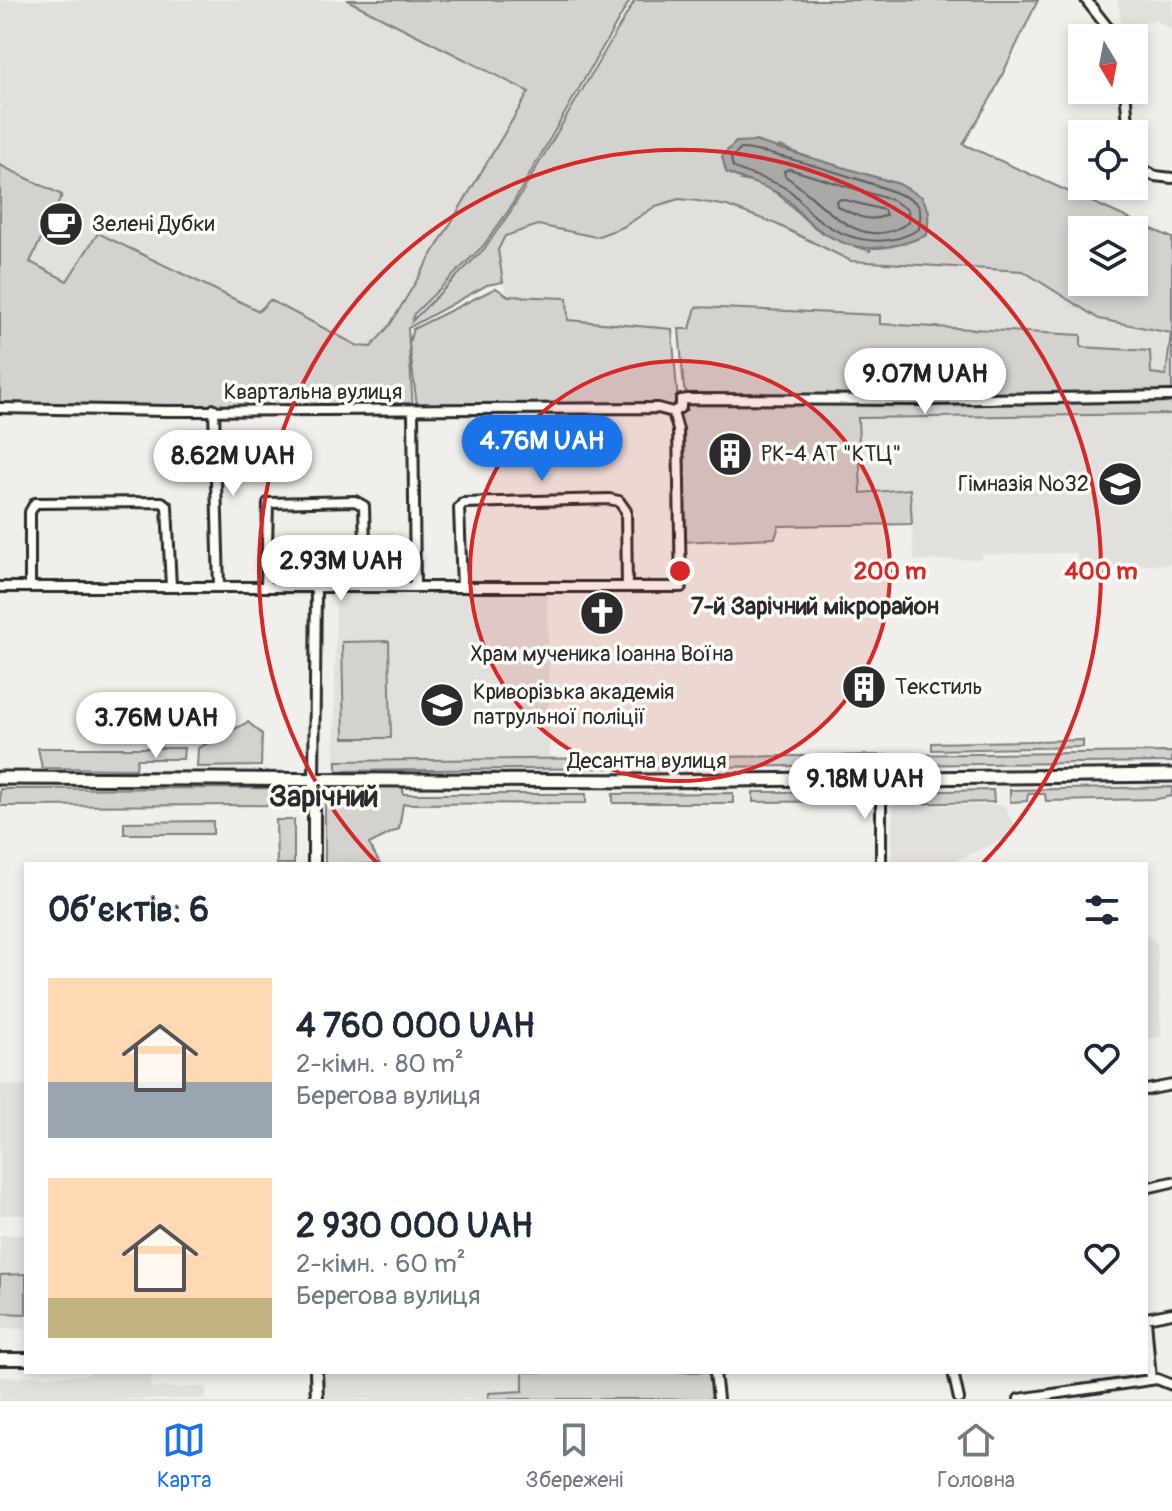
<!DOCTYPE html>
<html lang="uk">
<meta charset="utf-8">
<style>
:root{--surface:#fff;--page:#f2f2f3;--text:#1f2937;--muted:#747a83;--line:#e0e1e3;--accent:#1a73e8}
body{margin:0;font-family:Pangolin,sans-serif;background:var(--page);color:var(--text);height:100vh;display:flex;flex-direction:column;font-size:30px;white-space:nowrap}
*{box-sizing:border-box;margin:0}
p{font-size:26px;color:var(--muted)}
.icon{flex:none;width:44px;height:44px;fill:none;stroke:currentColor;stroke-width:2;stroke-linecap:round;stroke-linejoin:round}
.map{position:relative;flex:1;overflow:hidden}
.drawer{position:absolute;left:24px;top:862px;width:1124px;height:512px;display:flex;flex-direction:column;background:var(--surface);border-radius:0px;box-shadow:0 4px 12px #0003}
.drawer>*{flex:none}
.needle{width:52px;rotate:170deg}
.buttons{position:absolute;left:1068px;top:24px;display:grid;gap:16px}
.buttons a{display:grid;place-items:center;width:80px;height:80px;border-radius:0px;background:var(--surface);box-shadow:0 4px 12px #0003;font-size:40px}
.price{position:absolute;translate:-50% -68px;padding:0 18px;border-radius:28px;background:#fff;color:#222;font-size:26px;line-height:52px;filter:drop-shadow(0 2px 4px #0008)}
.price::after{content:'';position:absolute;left:50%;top:48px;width:24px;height:18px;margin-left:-12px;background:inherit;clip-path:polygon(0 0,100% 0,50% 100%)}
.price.on{background:var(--accent);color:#fff}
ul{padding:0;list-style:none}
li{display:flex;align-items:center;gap:24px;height:200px;padding:0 24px}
li span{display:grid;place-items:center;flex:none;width:224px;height:160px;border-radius:0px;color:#555}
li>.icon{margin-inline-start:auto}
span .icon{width:96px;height:96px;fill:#fffc;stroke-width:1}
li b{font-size:34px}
h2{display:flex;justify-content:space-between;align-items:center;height:96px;padding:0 24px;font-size:34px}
.tabs{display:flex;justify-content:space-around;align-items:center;height:112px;border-top:2px solid var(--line);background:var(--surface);font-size:22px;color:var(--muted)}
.tabs a{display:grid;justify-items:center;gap:4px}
.tabs .on{color:var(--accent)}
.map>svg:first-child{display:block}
</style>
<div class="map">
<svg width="1172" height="1399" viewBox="0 0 1172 1399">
<rect width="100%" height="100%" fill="#f0efeb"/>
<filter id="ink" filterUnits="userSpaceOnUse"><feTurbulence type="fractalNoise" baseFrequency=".0125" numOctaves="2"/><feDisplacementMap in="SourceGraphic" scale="16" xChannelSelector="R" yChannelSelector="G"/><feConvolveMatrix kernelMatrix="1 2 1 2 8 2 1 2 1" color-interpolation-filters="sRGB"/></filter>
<g filter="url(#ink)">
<path fill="#e1e0dc" d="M0 0H347L529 91 390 325 371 347 358 346 270 300 260 311 99 234 68 282 30 262 62 195 0 165Z
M1118 0H1172V30L1157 21 1121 26Z
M679 199 726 206 774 223 851 261 1023 271 1083 310 1128 327 1172 332 1166 375 1151 373 1150 351 1081 347V335L880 324V316L696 307 690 329H672L567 320V298L508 296 500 273 498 250 505 236 538 225 582 235 623 227 656 206Z
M1172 414V564L1077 568V553L981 554V559L914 561 910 489 860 493 857 418Z
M336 590H547L550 774 334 775Z
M1004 805 1018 833 948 864H891L893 806Z
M1146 934 1157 943 1161 1037 1146 1039Z
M0 1084 26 1086V1215H0Z
M0 1235H26V1329L0 1328Z
M91 1372H151V1388L206 1387V1399H0V1377L90 1375Z
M316 1372H523V1391L489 1393 488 1399H317Z"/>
<path fill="#d3d2cf" stroke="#7f7e7d" stroke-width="2" fill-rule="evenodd" d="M347 0H630L509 210 483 246 414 314 412 321 484 249 511 211 635 0H1038L992 96 963 144 1172 238V414L858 418 861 493 910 489 912 524 779 526 775 538 680 542 678 430 673 412 691 396 684 389 679 329H690L696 307 880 315V324L1081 335V347L1150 351 1151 373 1166 375 1171 333 1099 319 1023 271 851 261 774 223 727 206 698 201 679 199 656 206 623 227 596 237 538 225 505 236 498 250 503 282 487 285 408 328 413 411 0 408V165L62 195 30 262 67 281 98 233 259 311 270 300 358 346 371 347 390 325 529 92ZM780 146 813 160 899 184 870 251C854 246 837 241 823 233 788 212 789 188 741 180ZM1082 230H1134V282H1082Z
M496 288 508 296 567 298 568 320 672 329 678 403 672 407 417 406 409 343 413 329Z
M389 641 391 738H344L342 642Z
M248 722 262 734 261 766 197 767 198 748Z
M1083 740V747L932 750V743Z
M38 748H184L183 759H137L136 769 42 768Z
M1172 752V762L337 771V761Z
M325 787H403V794H586V803L403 804 399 829 369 844 380 864H325Z
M1172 787V796L1157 799 1046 801 1045 794H1028L1027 801 1010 802V790Z
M292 788 293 805 0 806V789Z
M993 790 994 802 896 804 895 792Z
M873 792V801L753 802V792Z
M733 793V803H613V794Z
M276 820H294V864H277Z
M213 821V834H124V822Z
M26 1274V1314L0 1313V1275Z
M523 1372H715L718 1399H488L489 1393 523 1391Z"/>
<path fill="#aaa9a7" stroke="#777775" stroke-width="2" d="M755 141 899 184 922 197 929 211 927 235C881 255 843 254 805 218 797 211 792 202 783 196 764 184 745 182 726 172L722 156 736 142Z"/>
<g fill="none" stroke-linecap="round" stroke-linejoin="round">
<path stroke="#5e5d5d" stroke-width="2" d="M741 149C761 148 907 191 917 204 922 211 920 221 919 229 884 251 841 240 811 213 804 206 798 197 790 191 772 178 751 177 733 167L731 158Z
M789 169 892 200 908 210 909 222C858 258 822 199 785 176L784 171Z
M841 199 884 210 886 215C869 224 853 214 837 206L836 201Z"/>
<g stroke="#2b2b2b" stroke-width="14">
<path id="minor" d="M1086 0 1116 38
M1125 90 1129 134
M1134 164 1155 176 1172 178
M0 408 166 411 658 408 673 412
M214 409 219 587
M413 411 415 587
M673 412 681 407V400L688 399 927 400 1172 396
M0 587H681L678 430 673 412
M30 587V512L35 503 162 502 167 506 171 587
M266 587 268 503 355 501 364 506 366 587
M462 587 459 508 463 503 609 499 619 501 626 511 627 587
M881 779V864
M314 780 316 587
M1146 1090 1172 1085
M1146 1188 1172 1182
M1146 1318 1172 1313
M1146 1320 1151 1380
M715 1372 718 1399
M953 1372 959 1399
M1019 1399 1157 1379 1172 1385"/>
</g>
<g stroke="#2b2b2b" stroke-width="16">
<path id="tertiary" d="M314 780V864
M0 1359H26
M316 1372 317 1399"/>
</g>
<g stroke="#2b2b2b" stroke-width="17">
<path id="secondary" d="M0 778 652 781 1172 775"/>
</g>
<use href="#minor" stroke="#fdfcf7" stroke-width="8"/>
<use href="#tertiary" stroke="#fdfcf7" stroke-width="10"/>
<use href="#secondary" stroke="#fdfcf7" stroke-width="11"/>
</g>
</g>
<circle cx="680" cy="571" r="210" fill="#d62828" fill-opacity=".12"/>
<g fill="none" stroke="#d62828" stroke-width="4">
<circle cx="680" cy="571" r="210"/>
<path d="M377 863A421 421 0 1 1 983 863"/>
</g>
<defs>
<g id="cafe-disc" transform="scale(2.3)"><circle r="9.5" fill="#2b2b2b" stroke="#fdfcf7"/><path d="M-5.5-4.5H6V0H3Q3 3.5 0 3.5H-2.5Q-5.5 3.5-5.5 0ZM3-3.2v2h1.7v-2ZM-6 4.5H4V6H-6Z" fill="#fff"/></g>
<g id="building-disc" transform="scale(2.3)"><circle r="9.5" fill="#2b2b2b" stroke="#fdfcf7"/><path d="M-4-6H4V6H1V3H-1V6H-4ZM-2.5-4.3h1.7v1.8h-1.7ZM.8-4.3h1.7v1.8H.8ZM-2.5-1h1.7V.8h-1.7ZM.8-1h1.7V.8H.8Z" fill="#fff"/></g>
<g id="school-disc" transform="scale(2.3)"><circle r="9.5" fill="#2b2b2b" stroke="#fdfcf7"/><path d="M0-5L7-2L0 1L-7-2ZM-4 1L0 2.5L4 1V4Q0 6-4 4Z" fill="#fff"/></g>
<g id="church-disc" transform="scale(2.3)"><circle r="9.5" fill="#2b2b2b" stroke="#fdfcf7"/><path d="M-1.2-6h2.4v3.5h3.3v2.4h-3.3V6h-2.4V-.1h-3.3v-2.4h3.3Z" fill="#fff"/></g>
<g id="university-disc" transform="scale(2.3)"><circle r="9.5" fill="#2b2b2b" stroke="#fdfcf7"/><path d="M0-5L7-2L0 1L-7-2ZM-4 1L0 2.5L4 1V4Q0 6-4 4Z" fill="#fff"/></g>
</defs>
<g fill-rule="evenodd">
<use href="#cafe-disc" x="61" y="224"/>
<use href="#building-disc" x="730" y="454"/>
<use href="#school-disc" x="1120" y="484"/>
<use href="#church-disc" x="602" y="613"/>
<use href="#building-disc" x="864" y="687"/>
<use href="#university-disc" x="442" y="705"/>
</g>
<g text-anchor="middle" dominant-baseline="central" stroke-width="7" stroke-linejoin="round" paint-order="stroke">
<g font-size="22" fill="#2b2b2b" stroke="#fdfcf7" text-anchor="start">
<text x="92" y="224">Зелені Дубки</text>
<text x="761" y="454">РК-4 АТ "КТЦ"</text>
<text x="1089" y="484" text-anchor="end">Гімназія №32</text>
<text x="602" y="654" text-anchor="middle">Храм мученика Іоанна Воїна</text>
<text x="895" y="687">Текстиль</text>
<text x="473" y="692">Криворізька академія<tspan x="473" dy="25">патрульної поліції</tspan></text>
</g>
<g font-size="22" fill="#2b2b2b" stroke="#fdfcf7">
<text x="313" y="392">Квартальна вулиця</text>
<text x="647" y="761">Десантна вулиця</text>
</g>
<g font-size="24" font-weight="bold" fill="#2b2b2b" stroke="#fdfcf7">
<text x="815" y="606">7-й Зарічний мікрорайон</text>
</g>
<g font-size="30" font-weight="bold" fill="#2b2b2b" stroke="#fdfcf7">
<text x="324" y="796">Зарічний</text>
</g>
</g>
<circle cx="680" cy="571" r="12" fill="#d62828" stroke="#fdfcf7" stroke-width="4"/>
<g font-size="24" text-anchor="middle" font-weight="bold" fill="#d62828" stroke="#fdfcf7" stroke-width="7" stroke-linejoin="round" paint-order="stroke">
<text x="890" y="579">200 m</text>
<text x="1101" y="579">400 m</text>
</g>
</svg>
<div class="buttons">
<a><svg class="needle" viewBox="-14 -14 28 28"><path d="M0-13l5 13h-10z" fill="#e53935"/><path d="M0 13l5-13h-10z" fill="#747a83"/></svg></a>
<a><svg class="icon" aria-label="locate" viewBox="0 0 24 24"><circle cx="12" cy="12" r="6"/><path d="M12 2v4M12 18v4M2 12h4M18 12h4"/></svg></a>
<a><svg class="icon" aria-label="layers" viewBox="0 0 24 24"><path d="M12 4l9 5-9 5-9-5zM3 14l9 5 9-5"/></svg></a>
</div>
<b class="price" style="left:925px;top:416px">9.07M UAH</b>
<b class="price on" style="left:542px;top:483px">4.76M UAH</b>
<b class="price" style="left:233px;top:498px">8.62M UAH</b>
<b class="price" style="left:341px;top:603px">2.93M UAH</b>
<b class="price" style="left:156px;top:760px">3.76M UAH</b>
<b class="price" style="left:865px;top:821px">9.18M UAH</b>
<section class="drawer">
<h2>Об’єктів: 6<svg class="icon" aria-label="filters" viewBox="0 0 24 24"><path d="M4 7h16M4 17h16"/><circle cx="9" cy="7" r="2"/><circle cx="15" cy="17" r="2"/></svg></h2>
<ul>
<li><span style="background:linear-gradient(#ffd9b3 65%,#9aa5b1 0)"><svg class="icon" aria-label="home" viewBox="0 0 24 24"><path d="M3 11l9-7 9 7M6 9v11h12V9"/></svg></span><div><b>4 760 000 UAH</b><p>2-кімн. · 80 m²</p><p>Берегова вулиця</p></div><svg class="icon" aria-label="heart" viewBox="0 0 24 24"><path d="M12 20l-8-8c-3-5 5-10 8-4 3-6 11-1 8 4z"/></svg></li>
<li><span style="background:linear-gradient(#ffd9b3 75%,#c2b280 0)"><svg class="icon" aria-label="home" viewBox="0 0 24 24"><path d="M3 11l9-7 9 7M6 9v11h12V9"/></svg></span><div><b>2 930 000 UAH</b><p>2-кімн. · 60 m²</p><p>Берегова вулиця</p></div><svg class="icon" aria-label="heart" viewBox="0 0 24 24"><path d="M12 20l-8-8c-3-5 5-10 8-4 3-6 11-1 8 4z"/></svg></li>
</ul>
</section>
</div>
<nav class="tabs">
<a class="on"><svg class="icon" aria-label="map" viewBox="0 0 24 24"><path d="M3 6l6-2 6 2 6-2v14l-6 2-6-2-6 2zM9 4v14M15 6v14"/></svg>Карта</a>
<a><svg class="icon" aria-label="saved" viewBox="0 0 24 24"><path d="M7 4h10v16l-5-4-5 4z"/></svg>Збережені</a>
<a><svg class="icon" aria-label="home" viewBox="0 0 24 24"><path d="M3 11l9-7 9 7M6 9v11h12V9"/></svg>Головна</a>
</nav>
